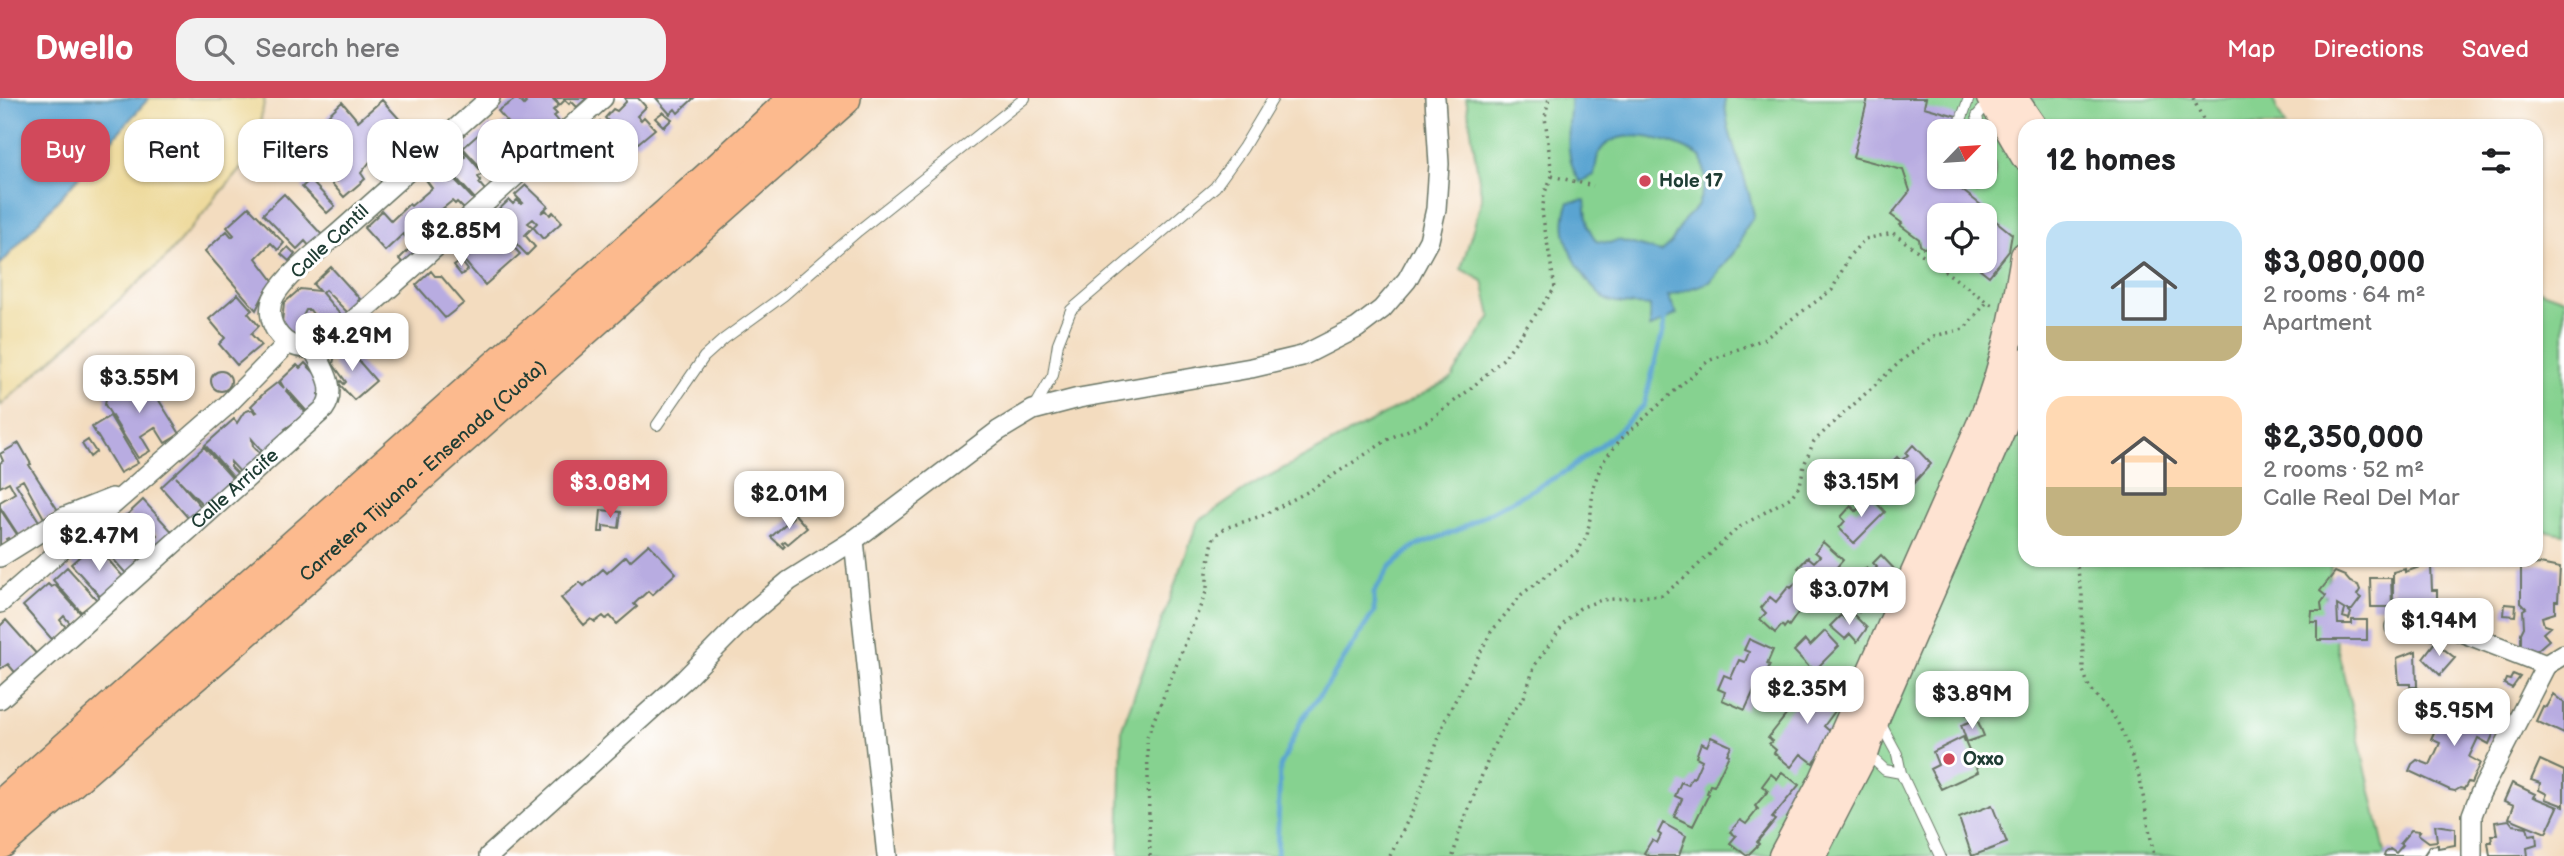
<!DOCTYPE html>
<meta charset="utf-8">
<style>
:root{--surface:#fff;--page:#f2f2f2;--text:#202124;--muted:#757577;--accent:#d1495b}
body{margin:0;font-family:"Balsamiq Sans",sans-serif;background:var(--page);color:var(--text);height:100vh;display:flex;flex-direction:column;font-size:26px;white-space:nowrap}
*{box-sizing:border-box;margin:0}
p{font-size:23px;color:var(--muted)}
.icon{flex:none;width:38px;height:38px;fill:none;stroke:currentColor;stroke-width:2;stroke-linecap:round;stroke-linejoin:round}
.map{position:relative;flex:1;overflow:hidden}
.details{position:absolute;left:2018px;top:21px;width:525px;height:448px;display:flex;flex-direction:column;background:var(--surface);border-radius:21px;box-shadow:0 2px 5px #0004}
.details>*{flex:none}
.guide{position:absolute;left:21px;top:21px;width:665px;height:63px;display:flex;gap:14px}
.needle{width:46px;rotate:65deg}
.controls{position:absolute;left:1927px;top:21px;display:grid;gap:14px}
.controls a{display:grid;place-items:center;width:70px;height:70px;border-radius:14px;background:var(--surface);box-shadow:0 2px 5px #0004;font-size:35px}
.price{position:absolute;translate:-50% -60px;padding:0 16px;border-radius:14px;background:#fff;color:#222;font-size:23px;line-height:46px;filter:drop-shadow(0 2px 4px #0008)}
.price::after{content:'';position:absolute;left:50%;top:42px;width:21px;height:16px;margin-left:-10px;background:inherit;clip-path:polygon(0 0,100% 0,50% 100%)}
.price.on{background:var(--accent);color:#fff}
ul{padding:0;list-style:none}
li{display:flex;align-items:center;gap:21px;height:175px;padding:0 28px}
li span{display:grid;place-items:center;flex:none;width:196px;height:140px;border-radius:21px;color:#555}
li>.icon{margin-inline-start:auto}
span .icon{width:84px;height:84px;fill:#fffc;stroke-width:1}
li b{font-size:30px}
h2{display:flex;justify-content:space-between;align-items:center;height:84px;padding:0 28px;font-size:30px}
.pill{padding:0 24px;border-radius:21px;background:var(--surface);box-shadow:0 2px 5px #0004;font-size:24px;line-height:63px}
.pill.on{background:var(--accent);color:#fff}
header{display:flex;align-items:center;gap:42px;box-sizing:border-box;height:98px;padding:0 35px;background:var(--accent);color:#fff}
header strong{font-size:33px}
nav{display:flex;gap:38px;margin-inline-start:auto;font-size:24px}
.search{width:490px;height:63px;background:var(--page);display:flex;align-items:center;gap:18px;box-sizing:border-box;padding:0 24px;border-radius:21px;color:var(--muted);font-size:26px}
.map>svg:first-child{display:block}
</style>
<header>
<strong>Dwello</strong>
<div class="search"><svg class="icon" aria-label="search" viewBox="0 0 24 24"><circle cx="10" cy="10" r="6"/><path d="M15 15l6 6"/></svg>Search here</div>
<nav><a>Map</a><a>Directions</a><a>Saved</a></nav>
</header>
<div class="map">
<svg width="2564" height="758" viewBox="0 0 2564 758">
<rect width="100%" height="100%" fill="#fff"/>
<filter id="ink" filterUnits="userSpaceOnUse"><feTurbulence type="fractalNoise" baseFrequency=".0143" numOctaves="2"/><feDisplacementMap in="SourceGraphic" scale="14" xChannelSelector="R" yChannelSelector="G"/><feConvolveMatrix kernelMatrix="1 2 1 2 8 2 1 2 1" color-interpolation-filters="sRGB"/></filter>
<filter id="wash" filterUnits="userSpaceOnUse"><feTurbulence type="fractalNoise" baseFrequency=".00686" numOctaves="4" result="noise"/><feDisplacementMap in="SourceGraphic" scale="28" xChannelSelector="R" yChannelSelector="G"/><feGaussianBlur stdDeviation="1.57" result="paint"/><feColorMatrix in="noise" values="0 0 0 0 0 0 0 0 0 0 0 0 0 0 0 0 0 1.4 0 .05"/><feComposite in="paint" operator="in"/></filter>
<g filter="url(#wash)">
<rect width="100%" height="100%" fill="#f3dcbf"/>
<path fill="#86d290" stroke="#528862" stroke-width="2" fill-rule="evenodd" d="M1466 0H2272L2285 28H2025V462H2333L2325 497 2386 758H1119L1122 630 1198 424 1252 387 1451 281 1491 218 1483 183 1461 171 1482 101ZM1939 33H1984V79H1939ZM1939 117H1984V163H1939Z
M2536 191 2564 201V436L2536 431Z"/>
<path fill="#eeda9e" stroke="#868c69" stroke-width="2" d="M149 0H265L254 55 166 160 0 308V167Z"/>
<path fill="#5aa4d1" stroke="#3c7082" stroke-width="2" d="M0 0H149L0 167Z
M1571 0H1725C1725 40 1748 78 1754 118L1744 133 1740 147 1710 184 1668 198 1677 216 1650 230V208C1638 207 1623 207 1611 204 1603 202 1595 192 1590 186 1573 163 1556 133 1569 104L1585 102 1588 129 1596 143 1609 145 1618 142 1661 154 1671 145 1684 122 1697 109 1706 83 1702 60C1681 44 1615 23 1599 55 1596 61 1596 70 1594 77L1580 84C1563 58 1569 30 1571 0Z"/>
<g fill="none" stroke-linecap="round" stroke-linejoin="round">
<path stroke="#5aa4d1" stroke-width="5" d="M1277 758 1280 669 1302 621 1328 586 1374 514V494L1389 470 1415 448 1456 433 1567 373 1615 336 1644 307 1664 230 1665 217"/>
</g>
<g id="blocks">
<path fill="#b8ace1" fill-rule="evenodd" d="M517 0 524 7 526 5 521 0H552L559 7 553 12 557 16 554 18 560 25 540 44 533 37 524 43 498 13Z
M554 0H587L577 9 571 3 569 6 565 2 560 7Z
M625 0H638L646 9 637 18 641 22 644 19 655 31 637 46 636 44 632 47 605 20 613 11 617 13 626 4Z
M656 0H694L678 15 675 11 670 16Z
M1868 0H1926L1924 9 1960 19 1955 33H1939V79H1956L1958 89 1986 111 1982 117H1957L1952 113 1949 117H1939V130L1932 139 1933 145 1930 149 1923 150 1920 147 1919 141 1900 127 1902 125 1891 117 1910 93 1903 72 1853 59Z
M382 2 412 35 405 41 415 54 382 84 373 74 380 68 373 60 361 75 365 81 344 99 326 79 322 82 308 67 306 69 285 44 312 21 326 35 334 28 326 19 342 4 358 23Z
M663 14 672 21 664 29 655 20Z
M505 23 521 41 516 46 525 56 501 78 495 71 493 73 490 70 485 74 463 50 481 34 487 40 482 33 490 26 496 32Z
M600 23 607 31 610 28 633 54 616 70 585 36Z
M462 51 483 75 478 79 481 83 479 85 485 92 475 101 450 73 465 59 460 53Z
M442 68 474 102 464 111 457 104 455 106 452 103 441 112 444 116 441 119 447 126 405 167 399 161 413 147 403 136 385 153 364 130 382 113 391 123 409 106 411 108 432 90 426 82Z
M310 82 335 108 327 115 302 89Z
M526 87 548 108 541 115 546 112 550 117 553 114 562 124 543 141 533 129 537 125 533 121 528 125 533 129 525 137 535 149 527 157 499 128 501 127 493 117 509 102 513 106 517 102 521 106 523 105 515 97Z
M284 96 324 139 311 150 305 143 297 151 263 116Z
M249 109 284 145 278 152 271 145 256 160 274 184 266 192 256 212 205 153 227 133 232 139 234 137 227 129Z
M1991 119 2012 136 2009 153 1989 178 1970 163H1984V125Z
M488 121 520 156 485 187 455 152 467 141 471 146 480 137 476 133Z
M288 149 295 156 289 163 281 156Z
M461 163 468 172 461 177 454 168Z
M331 169 360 201 358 203 362 207 350 217 325 192 322 195 345 222 315 239H308V242L295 241 282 225 284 205 300 191 319 193 313 186ZM306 212H310L313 216 310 222 303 218Z
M431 173 435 178H441L464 205 445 220 416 187Z
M238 196 252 212 248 215 259 228 251 236 261 247 237 267 219 246 225 240 209 221Z
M345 247 376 283 354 302 341 288 339 285 341 283 344 286 346 284 333 266 335 256Z
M305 265 327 288 318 296 325 304 310 317 287 291 286 293 307 316 285 331 287 333 267 359 252 341 253 348 262 358 243 377 231 364V369L238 376 236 382 205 347 234 321 237 325 244 314 252 311 255 315 257 314 251 308 264 295 278 284 284 290 280 283 297 267 300 270Z
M211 283a10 10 0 1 1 20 0a10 10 0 1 1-20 0Z
M134 283H140L145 291 150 288 180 336 165 345 155 329 141 338 150 353 138 360 105 307 106 300 104 296 111 292 113 296Z
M110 318 138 365 120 375 92 329Z
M88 342 96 354 90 359 82 346Z
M19 345 31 366 29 367 59 414 45 422 23 382 16 386 40 425 19 438 0 409V404L15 395 9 384 0 389V365L3 363 0 356Z
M1913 347 1931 366 1911 388 1891 405 1877 389 1892 375 1886 370 1897 359 1901 363 1908 357 1906 355Z
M204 349 233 381 208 412 176 379 203 411 190 422 161 389Z
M1871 399 1885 414 1854 445 1839 430 1845 423 1841 419 1851 408 1856 413Z
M143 402 177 439 161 453 152 443 157 437 153 433 148 438 128 416Z
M0 411 18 438 10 443 8 440 6 441 7 443 0 448Z
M601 412 621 414 619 430 603 428V434H599Z
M793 414 807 430 788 446 785 443 782 445 785 448 783 450 771 439 793 419 791 416Z
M126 417 160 454 150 464 116 426Z
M111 431 144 468 130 480 97 443Z
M1823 444 1843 462 1830 477 1831 479 1828 483 1829 484 1810 511 1804 506 1789 528 1787 526 1784 530 1782 527 1775 535 1760 521 1766 515 1761 510 1770 499 1776 504 1789 488 1791 490 1804 475 1798 470 1808 459 1814 464 1820 458 1815 454Z
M94 446 127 483 104 503 71 466Z
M649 446 676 475 652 497 648 493 634 506 637 509 617 526 610 518 606 521 603 518 595 524 591 521 584 527 561 500 580 484 584 488 603 471 607 475 626 458 630 463Z
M1881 457 1899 476 1879 498 1878 497 1859 514 1845 499 1859 486 1855 481 1866 470 1871 476 1877 469 1873 465Z
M2428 466 2431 468 2432 492H2437V511L2412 512V507L2393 504V474L2405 471V474Z
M2540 466 2560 470 2558 503H2555V515L2542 519 2544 527 2550 529 2543 535 2549 542 2528 560 2521 553V535L2524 529 2523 512 2526 510 2521 505V468Z
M67 469 97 502 81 514 53 482Z
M2335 474 2345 478 2350 484 2358 487 2360 492 2357 497 2361 500 2352 512H2348L2351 515 2349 521 2343 519 2345 512 2337 507 2338 526H2352V522H2367V542H2318V524H2311L2312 513H2322L2321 505 2326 498 2320 493Z
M2370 480H2391L2392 509H2371Z
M48 486 51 489 55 487 85 520 74 530 64 518 60 522 68 532 56 546 23 508Z
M2505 506 2516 507 2515 518 2504 517Z
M1853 516 1867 530 1857 544 1850 536 1845 541 1830 528 1841 517 1846 522Z
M6 522 40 560 19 579 8 566 0 571V528Z
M1825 533 1839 548 1817 570 1822 576 1819 579 1810 570 1812 569H1809L1794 553 1805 542 1810 548Z
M1749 541 1773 552 1767 566 1770 567 1767 573 1769 574 1761 592 1755 590 1745 612 1722 602 1725 594 1718 591 1724 577 1731 580 1739 562 1745 564 1749 554 1744 552Z
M2435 544 2455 560 2440 577 2423 560Z
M2416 553 2417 589H2410V586H2399L2397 560Z
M2513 576 2520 579 2512 590 2504 586 2506 581 2510 582Z
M1929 580 1954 589 1943 615 1918 606Z
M1810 587 1826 599 1834 590 1840 594 1844 589 1850 593 1824 628 1834 637 1813 665 1801 656 1791 669 1774 655 1776 652 1769 646 1772 643 1768 640Z
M1958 591 1987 603 1977 621 1950 609Z
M2553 596 2564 605V636L2536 623 2543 608 2546 609Z
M2443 603 2448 605 2447 608 2475 622 2478 618 2497 628 2489 646 2478 640 2469 659 2480 665 2471 685 2468 684 2464 691 2460 690 2455 693 2450 692 2409 673 2412 666 2417 662 2430 667 2440 645 2431 641 2435 632 2428 629 2437 609 2444 613 2446 610 2441 608Z
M1977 621 1984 638 1967 644 1961 627Z
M1711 639 1731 648 1727 656 1729 657 1714 688 1710 687 1707 695 1709 696 1693 728 1674 719 1682 701 1675 698 1681 684 1688 687 1692 679 1694 680 1702 662 1696 659 1701 645 1707 648Z
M1963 639 1978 674 1941 691 1930 671 1938 667 1933 654Z
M2540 662 2564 673V708L2545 701 2547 696 2539 692 2540 685 2531 682Z
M1782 674 1799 687 1772 720 1775 722 1757 744 1759 746 1747 758 1730 745 1736 738 1730 734 1740 722 1746 726 1758 711 1755 708 1768 693 1762 688 1771 676 1777 681Z
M2512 685 2535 696 2533 699 2558 709 2546 735 2509 720 2514 707 2504 703Z
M1992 707 2007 745 1972 758 1959 720Z
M2509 722 2513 727 2527 729 2529 737 2536 736 2537 747 2527 750 2528 758H2490L2488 744H2492L2491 737H2497L2495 724Z
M1663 725 1686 738 1679 758H1649L1644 755 1652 742 1657 745 1661 737 1658 735Z
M2435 727 2455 730V747L2438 750V747L2430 748 2423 758H2384L2385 755 2390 751 2396 755 2403 747 2400 745 2411 732 2420 733 2418 736 2429 744 2437 743Z"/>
</g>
</g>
<g filter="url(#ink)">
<use href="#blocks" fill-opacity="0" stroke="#697565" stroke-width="2"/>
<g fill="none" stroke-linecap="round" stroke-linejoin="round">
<g stroke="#697565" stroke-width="12">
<path id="lane" d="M1957 33 1969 0
M1963 33H1972
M1980 33 1977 18 1989 4
M1963 79 1969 84 1977 87C2000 80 1992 59 1984 42
M1033 312 1053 277 1058 245 1071 212 1215 89 1243 50 1273 0
M657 327 704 259 724 241 783 198 858 133 1025 0
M1879 623 1897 656 1901 675 1940 758
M1868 656 1885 672 1901 675"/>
</g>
<g stroke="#697565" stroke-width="22">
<g id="street">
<path d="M490 0C441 44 392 87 343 131 322 150 289 174 275 197 260 221 284 256 312 249 328 246 344 229 356 220L603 0"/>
<path d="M854 442 887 758"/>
<path d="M0 459 64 419 112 400"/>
<path d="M0 505 225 309 288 245"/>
<path d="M2395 529 2456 532 2546 567"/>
<path d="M2546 567 2564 556"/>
<path id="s1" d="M0 601 324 311C339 290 322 269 312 249"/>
<path d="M489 758 685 581 746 519 789 483 854 442 998 333 1033 312 1079 300 1251 270 1302 258 1357 230 1382 211 1407 182 1429 142 1436 111 1439 66 1435 0"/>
<path d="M2472 758V717L2480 696 2546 567"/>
</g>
</g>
<g stroke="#697565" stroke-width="31">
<path id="secondary" d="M1991 0 2025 58
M2013 0 2032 28
M1783 758 1824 681 1986 315C2006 264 2016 212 2025 158
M1811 758 1865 653 1876 618 2012 306 2025 264"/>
</g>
<g stroke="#697565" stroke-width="38">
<g id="highway">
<path d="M0 711 722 70 798 0"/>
<path id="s2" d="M0 743 235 540 843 0"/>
</g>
</g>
<path stroke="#697565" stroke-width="3.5" stroke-dasharray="2 5" stroke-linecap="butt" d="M2193 0 2206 28
M1552 78 1593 88
M2076 462 2082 496 2083 572 2089 589 2117 623 2127 645 2140 681 2154 758
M1150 758 1147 639 1207 492V474L1214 438 1225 430 1264 417 1309 393 1392 339 1425 325 1468 293 1503 261 1555 190 1542 114 1545 94 1552 78 1545 19 1549 0
M1390 758 1415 708 1445 622 1491 534 1522 496 1577 454 1587 438 1591 414 1593 389 1602 365 1621 341 1708 263 1764 241 1832 192 1850 157 1865 141 1893 135 1987 204
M1453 758 1459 735 1494 647 1508 621 1524 599 1535 567 1566 523 1580 510 1601 502 1662 497 1682 482 1738 430 1791 399 1800 387 1804 367 1814 343 1902 262 1934 238 1964 231 1987 204 1994 208"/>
<use href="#lane" stroke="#fff" stroke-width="10"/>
<use href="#street" stroke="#fff" stroke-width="19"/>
<use href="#secondary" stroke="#fee3d2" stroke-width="28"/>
<use href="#highway" stroke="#fcba8e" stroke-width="35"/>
</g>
</g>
<g fill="#d1495b" stroke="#fff" stroke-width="2.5">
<circle cx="1645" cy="83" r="7"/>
<circle cx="1949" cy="661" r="7"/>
</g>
<g text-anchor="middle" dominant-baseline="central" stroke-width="6" stroke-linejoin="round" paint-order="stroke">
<g font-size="19" font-weight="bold" fill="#1f3d34" stroke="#fff" text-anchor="start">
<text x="1659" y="83">Hole 17</text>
<text x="1963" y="661">Oxxo</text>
</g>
<g font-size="19" fill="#1f3d34" stroke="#fff">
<text transform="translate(330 144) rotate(-43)">Calle Cantil</text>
<text stroke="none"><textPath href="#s2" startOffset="562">Carretera Tijuana - Ensenada (Cuota)</textPath></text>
<text stroke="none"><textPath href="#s1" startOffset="315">Calle Arricife</textPath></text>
</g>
</g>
</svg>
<div class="controls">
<a><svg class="needle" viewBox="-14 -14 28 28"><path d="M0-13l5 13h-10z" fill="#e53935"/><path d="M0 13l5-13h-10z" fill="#757577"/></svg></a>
<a><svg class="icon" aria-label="locate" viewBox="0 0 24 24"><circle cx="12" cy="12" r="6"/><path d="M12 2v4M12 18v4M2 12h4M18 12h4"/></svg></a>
</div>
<b class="price" style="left:461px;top:170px">$2.85M</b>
<b class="price" style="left:352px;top:275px">$4.29M</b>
<b class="price" style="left:139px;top:317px">$3.55M</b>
<b class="price" style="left:1861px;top:421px">$3.15M</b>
<b class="price on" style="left:610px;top:422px">$3.08M</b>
<b class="price" style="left:789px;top:433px">$2.01M</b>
<b class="price" style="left:99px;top:475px">$2.47M</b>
<b class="price" style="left:1849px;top:529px">$3.07M</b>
<b class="price" style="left:2439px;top:560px">$1.94M</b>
<b class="price" style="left:1807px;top:628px">$2.35M</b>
<b class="price" style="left:1972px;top:633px">$3.89M</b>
<b class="price" style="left:2454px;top:650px">$5.95M</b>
<div class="guide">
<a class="pill on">Buy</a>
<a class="pill">Rent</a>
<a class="pill">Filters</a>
<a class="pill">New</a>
<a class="pill">Apartment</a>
</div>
<section class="details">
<h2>12 homes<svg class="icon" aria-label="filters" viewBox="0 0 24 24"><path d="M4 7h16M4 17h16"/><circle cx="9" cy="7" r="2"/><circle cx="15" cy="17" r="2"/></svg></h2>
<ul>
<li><span style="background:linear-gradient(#bfe0f5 75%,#c2b280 0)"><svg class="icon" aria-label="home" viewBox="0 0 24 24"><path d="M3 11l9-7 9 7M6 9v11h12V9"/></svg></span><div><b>$3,080,000</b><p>2 rooms · 64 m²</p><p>Apartment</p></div></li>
<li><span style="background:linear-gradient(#ffd9b3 65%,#c2b280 0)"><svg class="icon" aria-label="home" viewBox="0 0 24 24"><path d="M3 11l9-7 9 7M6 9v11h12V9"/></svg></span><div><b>$2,350,000</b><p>2 rooms · 52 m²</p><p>Calle Real Del Mar</p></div></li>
</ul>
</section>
</div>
